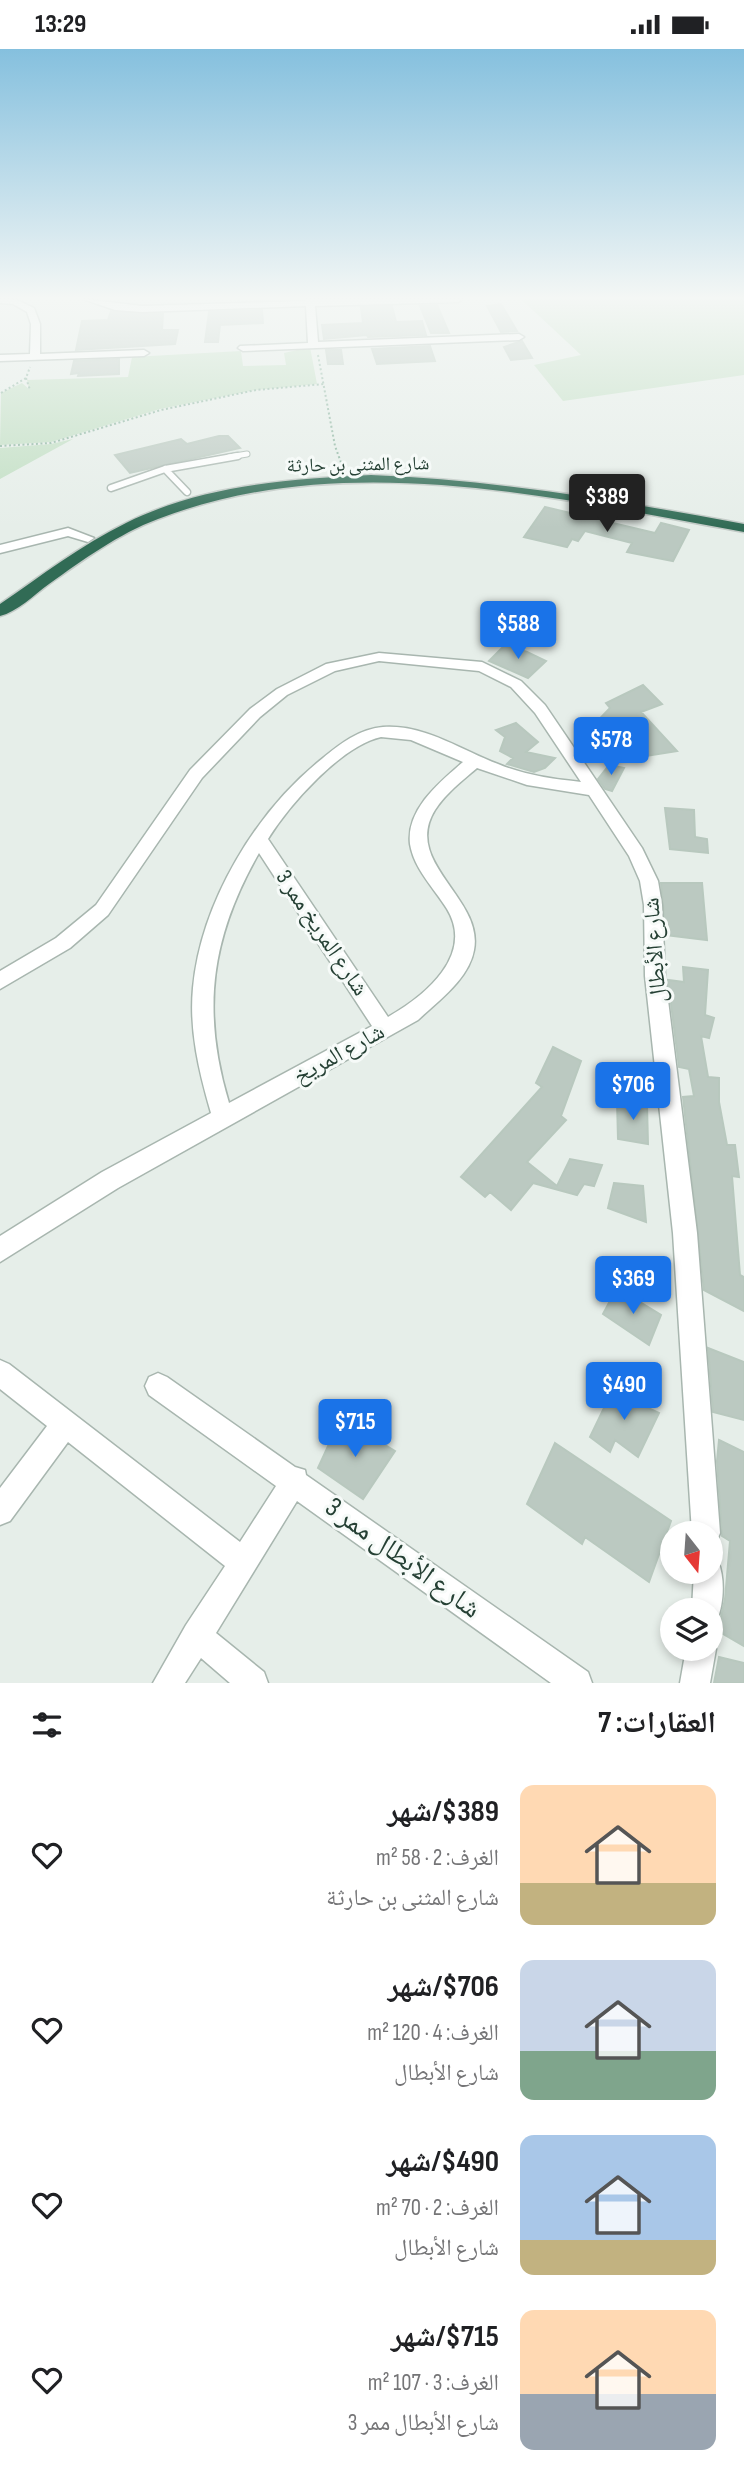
<!DOCTYPE html>
<html lang="ar">
<meta charset="utf-8">
<style>
:root{--surface:#fff;--page:#f6f6f6;--text:#202124;--muted:#757577;--accent:#1a73e8}
body{margin:0;font-family:"Sofia Sans Condensed","Noto Naskh Arabic",sans-serif;background:var(--page);color:var(--text);direction:rtl;height:100vh;display:flex;flex-direction:column;font-size:26px;white-space:nowrap}
*{box-sizing:border-box;margin:0}
p{font-size:23px;color:var(--muted)}
.icon{flex:none;width:38px;height:38px;fill:none;stroke:currentColor;stroke-width:2;stroke-linecap:round;stroke-linejoin:round}
.map{position:relative;height:1634px;overflow:hidden;direction:ltr}
.panel{display:flex;flex-direction:column;background:var(--surface);flex:1}
.panel>*{flex:none}
.needle{width:46px;rotate:163deg}
.controls{position:absolute;left:660px;top:1472px;display:grid;gap:14px}
.controls a{display:grid;place-items:center;width:63px;height:63px;border-radius:50%;background:var(--surface);box-shadow:0 4px 10px #0003;font-size:35px}
.price{position:absolute;translate:-50% -60px;padding:0 16px;border-radius:7px;background:var(--accent);color:#fff;font-size:23px;line-height:46px;filter:drop-shadow(0 2px 4px #0008)}
.price::after{content:'';position:absolute;left:50%;top:42px;width:21px;height:16px;margin-left:-10px;background:inherit;clip-path:polygon(0 0,100% 0,50% 100%)}
.price.active{background:#222;color:#fff}
ul{padding:0;list-style:none}
li{display:flex;align-items:center;gap:21px;height:175px;padding:0 28px}
li span{display:grid;place-items:center;flex:none;width:196px;height:140px;border-radius:14px;color:#555}
li>.icon{margin-inline-start:auto}
span .icon{width:84px;height:84px;fill:#fffc;stroke-width:1}
li b{font-size:30px}
h2{display:flex;justify-content:space-between;align-items:center;height:84px;padding:0 28px;font-size:30px}
.status{display:flex;justify-content:space-between;align-items:center;height:49px;padding:0 35px;background:var(--surface);direction:ltr}
.status svg{height:19px;fill:currentColor}
.map>svg:first-child{display:block}
</style>
<div class="status"><b>13:29</b><svg viewBox="0 0 49 12"><path d="M0 12V9h3v3zM5 12V6h3v6zM10 12V3h3v9zM15 12V0h3v12zM26 1h20v11H26zM47 4h2v5h-2z"/></svg></div>
<div class="map">
<svg width="744" height="1634" viewBox="0 0 744 1634">
<rect width="100%" height="100%" fill="#e6eee9"/>
<path fill="#c0dec2" d="M521 250H744V326L563 352 534 316 581 306Z
M310 298 317 335 255 341 160 360 51 393 0 396 1 344 22 334 29 340 27 331 128 328 132 308 241 302 243 317 286 316 284 304Z
M73 390 0 430V399L51 395Z"/>
<path fill="#bbc9c1" stroke="#b8c8be" stroke-width="2" d="M501 255 517 282 501 283 487 257Z
M437 256 449 284H431L420 257Z
M392 257 396 273 422 272 426 286 368 288 367 286 324 290 322 276 363 274 361 258Z
M262 261 263 274 220 276 218 293H205L209 263Z
M111 262 163 265 162 281H178L175 295 76 301 82 272 108 271Z
M522 292 532 309 511 311 504 298Z
M430 297 435 312 377 315 372 300Z
M326 301H341L343 315H328Z
M119 310V325L78 327 79 324 71 325 74 312Z
M219 387H228L240 399 130 424 115 406 181 390 187 395Z
M545 458 655 484 661 474 689 481 673 512 627 503 632 494 585 482 578 492 572 490 567 498 524 488Z
M505 596 527 603 546 612 528 629 489 612Z
M643 636 662 655 641 663 677 702 640 708 626 679 616 694 586 684 610 659 606 654Z
M516 674 538 693 526 703 555 709 545 719 534 723 507 715 513 709 500 702 505 688 496 681Z
M609 716 624 719 612 742 605 740 598 730Z
M665 759 694 761 695 788 707 790 708 804 670 800Z
M661 834H702L707 891 666 886Z
M683 918 708 921 705 966 714 969 709 989 701 987 708 1028 719 1029V1053L727 1096H735L739 1128 732 1127 740 1226 744 1228V1262L704 1241 683 1048 694 1047 689 1020 679 1018 668 931 684 933Z
M553 998 581 1012 561 1067 566 1071 527 1113 557 1137 570 1110 602 1116 594 1137 584 1135 577 1146 533 1134 511 1161 490 1143 485 1148 461 1128 542 1038 536 1034Z
M617 1052 647 1056 648 1095 618 1090Z
M614 1134 643 1137 646 1173 608 1159Z
M617 1239 661 1266 649 1296 603 1265Z
M708 1299 744 1313V1371L713 1363Z
M616 1334 637 1349 635 1353 659 1364 638 1408 615 1391 610 1403 590 1388Z
M341 1369 395 1402 363 1450 318 1419Z
M719 1391 744 1403V1597L718 1582 725 1550 730 1492 722 1487 717 1412Z
M555 1394 671 1472 649 1533 585 1488 582 1495 527 1455Z
M719 1608 744 1614V1634H714Z"/>
<g fill="none" stroke-linecap="round" stroke-linejoin="round">
<g stroke="#a8b6af" stroke-width="7">
<path id="lane-far1" d="M229 408 247 405"/>
</g>
<g stroke="#a8b6af" stroke-width="9">
<path id="lane" d="M165 420 187 443
M111 439 165 420 238 407"/>
</g>
<g stroke="#a8b6af" stroke-width="3">
<path id="street" d="M0 250 17 251 34 259 40 275V305L144 301 149 304 144 307 0 312V306L30 305 31 275 27 263 13 255 0 254Z
M83 250 142 257 306 252V250H462L458 253 315 257 318 293 519 285 524 288 519 291 243 302 238 299 240 297 308 294 306 257 142 263 115 261Z
M68 479 94 489 88 493 68 487 0 504V496Z
M379 604 482 613 521 632 545 656 642 799 658 832 662 856 665 927 697 1184 720 1484 716 1494 710 1496V1484H692L673 1184 645 927 644 856 640 832 629 807 589 746 527 736 477 719C462 732 446 744 435 761 402 814 484 849 474 901 469 930 438 952 418 971L118 1139 0 1213V1187L102 1123 211 1064C199 1023 189 981 193 939 201 853 256 762 323 709 340 695 359 680 383 678 424 675 461 701 498 715 524 726 552 730 581 733L535 664 511 638 479 622 379 612 335 622 287 646 260 668 202 729 108 866 70 899 0 940V922L56 889 96 856 190 721 250 660 277 640 326 615ZM381 688 411 691 463 713C440 733 406 760 410 795 414 820 434 839 447 860 475 906 425 947 388 968L268 790C289 756 341 697 381 688ZM259 804 372 977 229 1054C201 961 211 888 259 804Z
M0 1311 9 1315 240 1493 276 1437 149 1346 145 1337 149 1328 158 1324 167 1328 295 1418 305 1421 306 1426 588 1623 592 1634H551L297 1452 216 1584 264 1623 268 1634H230L201 1609 185 1634H153L186 1576 225 1517 68 1393 10 1472 0 1476V1439L47 1377 0 1340Z
M710 1509 718 1512C725 1529 724 1554 717 1571L710 1574V1561H692L694 1522H710Z
M710 1589 716 1600 710 1634H680L686 1600H710Z"/>
</g>
<g stroke="#c2cac6" stroke-width="3">
<path id="highway" d="M371 426C497 431 620 452 744 475V483C554 449 345 398 158 470 118 485 83 511 49 535 34 546 17 563 0 567V555C41 527 81 496 126 474 202 436 288 430 371 426Z"/>
</g>
<path stroke="#87b19c" stroke-width="2" stroke-dasharray="2 2.5" stroke-linecap="butt" d="M318 306 335 397 343 419
M26 329 30 341
M1 344 26 329 30 318
M0 397 51 394 161 361 256 341 324 335"/>
<use href="#lane-far1" stroke="#fff" stroke-width="5"/>
<use href="#lane" stroke="#fff" stroke-width="6"/>
<use href="#street" fill="#fff" fill-rule="evenodd"/>
<use href="#highway" fill="#316b55" fill-rule="evenodd"/>
</g>
<linearGradient id="sky" x2="0" y2="1"><stop stop-color="#85c0de"/><stop offset="0.52" stop-color="#f4f7f5"/><stop offset="1" stop-color="#f4f7f5" stop-opacity="0"/></linearGradient>
<rect width="744" height="479" fill="url(#sky)"/>
<g text-anchor="middle" dominant-baseline="central" stroke-width="6" stroke-linejoin="round" paint-order="stroke">
<g font-size="19" fill="#254034" stroke="#f6faf8">
<text transform="translate(358 416) rotate(-1)">شارع المثنى بن حارثة</text>
</g>
<g font-size="23" fill="#254034" stroke="#f6faf8">
<text transform="translate(322 884) rotate(56)">شارع المريخ ممر 3</text>
<text transform="translate(655 901) rotate(-94)">شارع الأبطال</text>
<text transform="translate(339 1005) rotate(-29)">شارع المريخ</text>
</g>
<g font-size="28" fill="#254034" stroke="#f6faf8">
<text transform="translate(403 1509) rotate(36)">شارع الأبطال ممر 3</text>
</g>
</g>
</svg>
<div class="controls">
<a><svg class="needle" viewBox="-14 -14 28 28"><path d="M0-13l5 13h-10z" fill="#e53935"/><path d="M0 13l5-13h-10z" fill="#757577"/></svg></a>
<a><svg class="icon" aria-label="layers" viewBox="0 0 24 24"><path d="M12 4l9 5-9 5-9-5zM3 14l9 5 9-5"/></svg></a>
</div>
<b class="price active" style="left:607px;top:485px">$389</b>
<b class="price" style="left:518px;top:612px">$588</b>
<b class="price" style="left:611px;top:728px">$578</b>
<b class="price" style="left:633px;top:1073px">$706</b>
<b class="price" style="left:633px;top:1267px">$369</b>
<b class="price" style="left:624px;top:1373px">$490</b>
<b class="price" style="left:355px;top:1410px">$715</b>
</div>
<section class="panel">
<h2>العقارات: 7<svg class="icon" aria-label="filters" viewBox="0 0 24 24"><path d="M4 7h16M4 17h16"/><circle cx="9" cy="7" r="2"/><circle cx="15" cy="17" r="2"/></svg></h2>
<ul>
<li><span style="background:linear-gradient(#ffd9b3 70%,#c2b280 0)"><svg class="icon" aria-label="home" viewBox="0 0 24 24"><path d="M3 11l9-7 9 7M6 9v11h12V9"/></svg></span><div><b>$389/شهر</b><p>الغرف: 2 · 58 m²</p><p>شارع المثنى بن حارثة</p></div><svg class="icon" aria-label="heart" viewBox="0 0 24 24"><path d="M12 20l-8-8c-3-5 5-10 8-4 3-6 11-1 8 4z"/></svg></li>
<li><span style="background:linear-gradient(#c9d6e8 65%,#7fa58c 0)"><svg class="icon" aria-label="home" viewBox="0 0 24 24"><path d="M3 11l9-7 9 7M6 9v11h12V9"/></svg></span><div><b>$706/شهر</b><p>الغرف: 4 · 120 m²</p><p>شارع الأبطال</p></div><svg class="icon" aria-label="heart" viewBox="0 0 24 24"><path d="M12 20l-8-8c-3-5 5-10 8-4 3-6 11-1 8 4z"/></svg></li>
<li><span style="background:linear-gradient(#a9c7e8 75%,#c2b280 0)"><svg class="icon" aria-label="home" viewBox="0 0 24 24"><path d="M3 11l9-7 9 7M6 9v11h12V9"/></svg></span><div><b>$490/شهر</b><p>الغرف: 2 · 70 m²</p><p>شارع الأبطال</p></div><svg class="icon" aria-label="heart" viewBox="0 0 24 24"><path d="M12 20l-8-8c-3-5 5-10 8-4 3-6 11-1 8 4z"/></svg></li>
<li><span style="background:linear-gradient(#ffd9b3 60%,#9aa5b1 0)"><svg class="icon" aria-label="home" viewBox="0 0 24 24"><path d="M3 11l9-7 9 7M6 9v11h12V9"/></svg></span><div><b>$715/شهر</b><p>الغرف: 3 · 107 m²</p><p>شارع الأبطال ممر 3</p></div><svg class="icon" aria-label="heart" viewBox="0 0 24 24"><path d="M12 20l-8-8c-3-5 5-10 8-4 3-6 11-1 8 4z"/></svg></li>
</ul>
</section>
